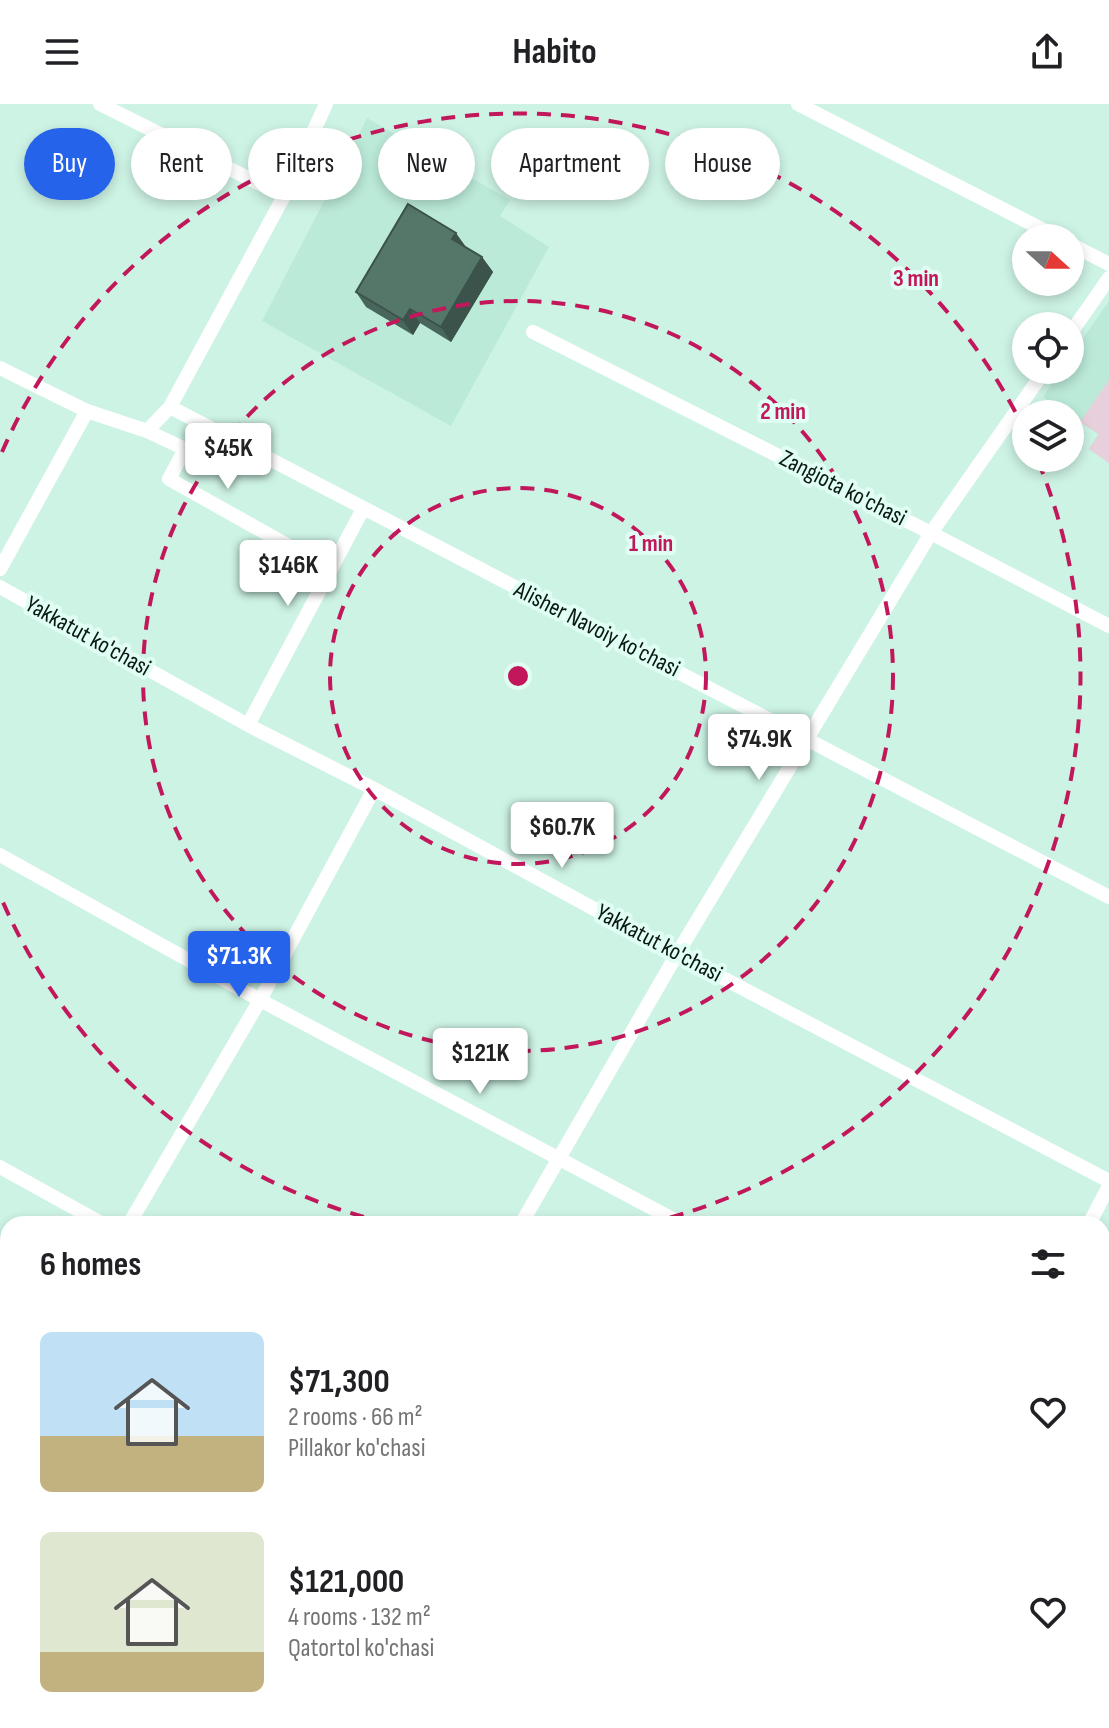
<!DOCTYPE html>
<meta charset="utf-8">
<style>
:root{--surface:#fff;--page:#f2f2f2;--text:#202124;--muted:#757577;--accent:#2563eb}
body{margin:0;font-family:"Sofia Sans Condensed",sans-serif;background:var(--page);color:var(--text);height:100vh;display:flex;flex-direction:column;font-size:30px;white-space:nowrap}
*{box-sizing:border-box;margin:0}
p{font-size:26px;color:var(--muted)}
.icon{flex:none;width:44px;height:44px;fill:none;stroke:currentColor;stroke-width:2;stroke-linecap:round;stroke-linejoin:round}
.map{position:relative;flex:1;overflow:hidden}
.details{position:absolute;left:0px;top:1112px;width:1110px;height:512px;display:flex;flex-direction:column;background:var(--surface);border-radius:24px 24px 0 0;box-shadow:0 4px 12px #0003}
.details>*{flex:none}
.guide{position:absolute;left:24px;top:24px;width:1062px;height:72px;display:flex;gap:16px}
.needle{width:52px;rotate:111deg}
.controls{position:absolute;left:1012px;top:120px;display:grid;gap:16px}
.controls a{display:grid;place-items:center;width:72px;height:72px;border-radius:50%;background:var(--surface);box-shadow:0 4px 12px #0003;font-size:40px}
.price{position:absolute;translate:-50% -68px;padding:0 18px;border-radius:8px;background:#fff;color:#222;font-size:26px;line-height:52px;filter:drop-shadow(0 2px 4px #0008)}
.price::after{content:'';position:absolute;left:50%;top:48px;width:24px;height:18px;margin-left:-12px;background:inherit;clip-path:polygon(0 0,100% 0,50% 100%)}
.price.selected{background:var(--accent);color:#fff}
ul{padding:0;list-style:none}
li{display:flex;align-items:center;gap:24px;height:200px;padding:0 40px}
li span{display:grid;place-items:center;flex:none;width:224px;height:160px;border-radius:12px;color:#555}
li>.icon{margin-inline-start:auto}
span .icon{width:96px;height:96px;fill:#fffc;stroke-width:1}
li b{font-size:34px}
h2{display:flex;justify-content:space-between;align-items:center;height:96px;padding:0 40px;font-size:34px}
.chip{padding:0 28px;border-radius:36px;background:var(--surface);box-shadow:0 4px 12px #0003;font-size:28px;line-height:72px}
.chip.selected{background:var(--accent);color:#fff}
header{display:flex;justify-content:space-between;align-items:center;height:104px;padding:0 40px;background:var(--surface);font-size:36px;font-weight:700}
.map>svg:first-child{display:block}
</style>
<header><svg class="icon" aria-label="menu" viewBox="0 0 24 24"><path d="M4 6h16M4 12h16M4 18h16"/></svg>Habito<svg class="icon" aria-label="share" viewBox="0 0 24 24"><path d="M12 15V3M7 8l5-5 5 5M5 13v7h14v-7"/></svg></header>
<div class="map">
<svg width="1109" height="1624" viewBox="0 0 1109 1624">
<rect width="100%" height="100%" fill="#cdf3e4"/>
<path fill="#bbead8" d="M367 14 510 96 500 112 549 143 451 322 262 217Z
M1109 197V359L1089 345 1098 330 1043 293 1061 266H1070V253Z"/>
<path fill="#e8cfdc" d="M1109 276V359L1089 345 1099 330 1080 318Z"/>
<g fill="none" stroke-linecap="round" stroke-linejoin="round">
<path stroke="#fff" stroke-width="14" d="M100 0 284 92
M798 0 1059 134
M1070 140 1109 160
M533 228 931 429 1109 522
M1070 230 1109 174
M0 264 87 307 147 327 185 345 169 375 330 465
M170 303C482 468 797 628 1109 793
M147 327 170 303 284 92 326 0
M0 465 87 307
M0 483 248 621 374 685 677 850 1109 1077
M248 621 363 405
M0 751 260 896 682 1120
M0 1063 103 1120
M129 1120 260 896 374 685
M521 1120 677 850 931 429 1045 266
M1089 1120 1109 1082
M1102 1338 1109 1342
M0 1342 8 1329
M0 1383 8 1387
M472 1616 487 1624
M1055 1616 1070 1624
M233 1624 237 1616
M831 1624 835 1616"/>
</g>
<path fill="#48665b" d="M466 143 482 153 493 168 451 238 420 219 413 231 366 203 356 188Z"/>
<path fill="#3b534a" d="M456 129 466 143 452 135Z
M482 153 493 168 451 238 441 223Z
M410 205 420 219 413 231 403 216Z"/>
<path fill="#54776a" stroke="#3b534a" stroke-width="2" d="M408 100 456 129 452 135 482 153 441 223 410 205 403 216 356 188Z"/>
<g fill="none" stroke="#c2185b" stroke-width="4" stroke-dasharray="14 10">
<circle cx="518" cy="572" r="188"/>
<circle cx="518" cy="572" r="375"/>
<path d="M387 1119A563 563 0 0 1 2 796M2 348A563 563 0 0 1 1024 325M1038 357A563 563 0 0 1 649 1119"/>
</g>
<g text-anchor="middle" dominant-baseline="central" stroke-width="8" stroke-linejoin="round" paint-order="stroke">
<g font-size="24" fill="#0a1813" stroke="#e0fef3">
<text transform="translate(843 384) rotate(27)">Zangiota ko'chasi</text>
<text transform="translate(597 525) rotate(27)">Alisher Navoiy ko'chasi</text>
<text transform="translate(88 532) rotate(29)">Yakkatut ko'chasi</text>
<text transform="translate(659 839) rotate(28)">Yakkatut ko'chasi</text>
</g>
</g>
<circle cx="518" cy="572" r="12" fill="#c2185b" stroke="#e0fef3" stroke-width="4"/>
<g font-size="24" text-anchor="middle" font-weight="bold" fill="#c2185b" stroke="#e0fef3" stroke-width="8" stroke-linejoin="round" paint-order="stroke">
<text x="916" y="182">3 min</text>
<text x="783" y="315">2 min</text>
<text x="651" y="447">1 min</text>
</g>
</svg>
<div class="controls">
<a><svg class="needle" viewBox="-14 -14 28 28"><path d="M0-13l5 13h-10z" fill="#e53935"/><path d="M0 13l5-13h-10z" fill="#757577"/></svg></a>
<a><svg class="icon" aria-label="locate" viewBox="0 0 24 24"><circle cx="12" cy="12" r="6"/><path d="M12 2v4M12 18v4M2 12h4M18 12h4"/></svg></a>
<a><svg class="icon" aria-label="layers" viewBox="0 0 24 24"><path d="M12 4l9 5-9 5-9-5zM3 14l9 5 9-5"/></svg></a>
</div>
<b class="price" style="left:228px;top:387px">$45K</b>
<b class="price" style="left:288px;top:504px">$146K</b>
<b class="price" style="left:759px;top:678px">$74.9K</b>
<b class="price" style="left:562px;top:766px">$60.7K</b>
<b class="price selected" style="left:239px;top:895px">$71.3K</b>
<b class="price" style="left:480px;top:992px">$121K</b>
<div class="guide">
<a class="chip selected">Buy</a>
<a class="chip">Rent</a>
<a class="chip">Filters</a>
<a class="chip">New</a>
<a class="chip">Apartment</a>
<a class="chip">House</a>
</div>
<section class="details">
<h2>6 homes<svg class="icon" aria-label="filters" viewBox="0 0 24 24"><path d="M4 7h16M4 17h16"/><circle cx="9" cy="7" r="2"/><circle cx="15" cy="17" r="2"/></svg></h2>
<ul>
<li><span style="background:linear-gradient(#bfe0f5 65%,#c2b280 0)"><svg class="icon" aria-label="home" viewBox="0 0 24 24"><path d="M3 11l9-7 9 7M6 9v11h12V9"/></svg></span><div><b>$71,300</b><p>2 rooms · 66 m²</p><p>Pillakor ko'chasi</p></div><svg class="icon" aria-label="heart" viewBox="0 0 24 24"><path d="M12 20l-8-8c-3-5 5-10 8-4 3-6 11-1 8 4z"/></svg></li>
<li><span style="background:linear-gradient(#dfe7d0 75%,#c2b280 0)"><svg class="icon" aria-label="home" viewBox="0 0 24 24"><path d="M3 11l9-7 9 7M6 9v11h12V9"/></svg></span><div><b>$121,000</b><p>4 rooms · 132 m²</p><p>Qatortol ko'chasi</p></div><svg class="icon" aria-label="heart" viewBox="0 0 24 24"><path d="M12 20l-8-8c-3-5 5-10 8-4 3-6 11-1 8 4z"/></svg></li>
</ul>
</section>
</div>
